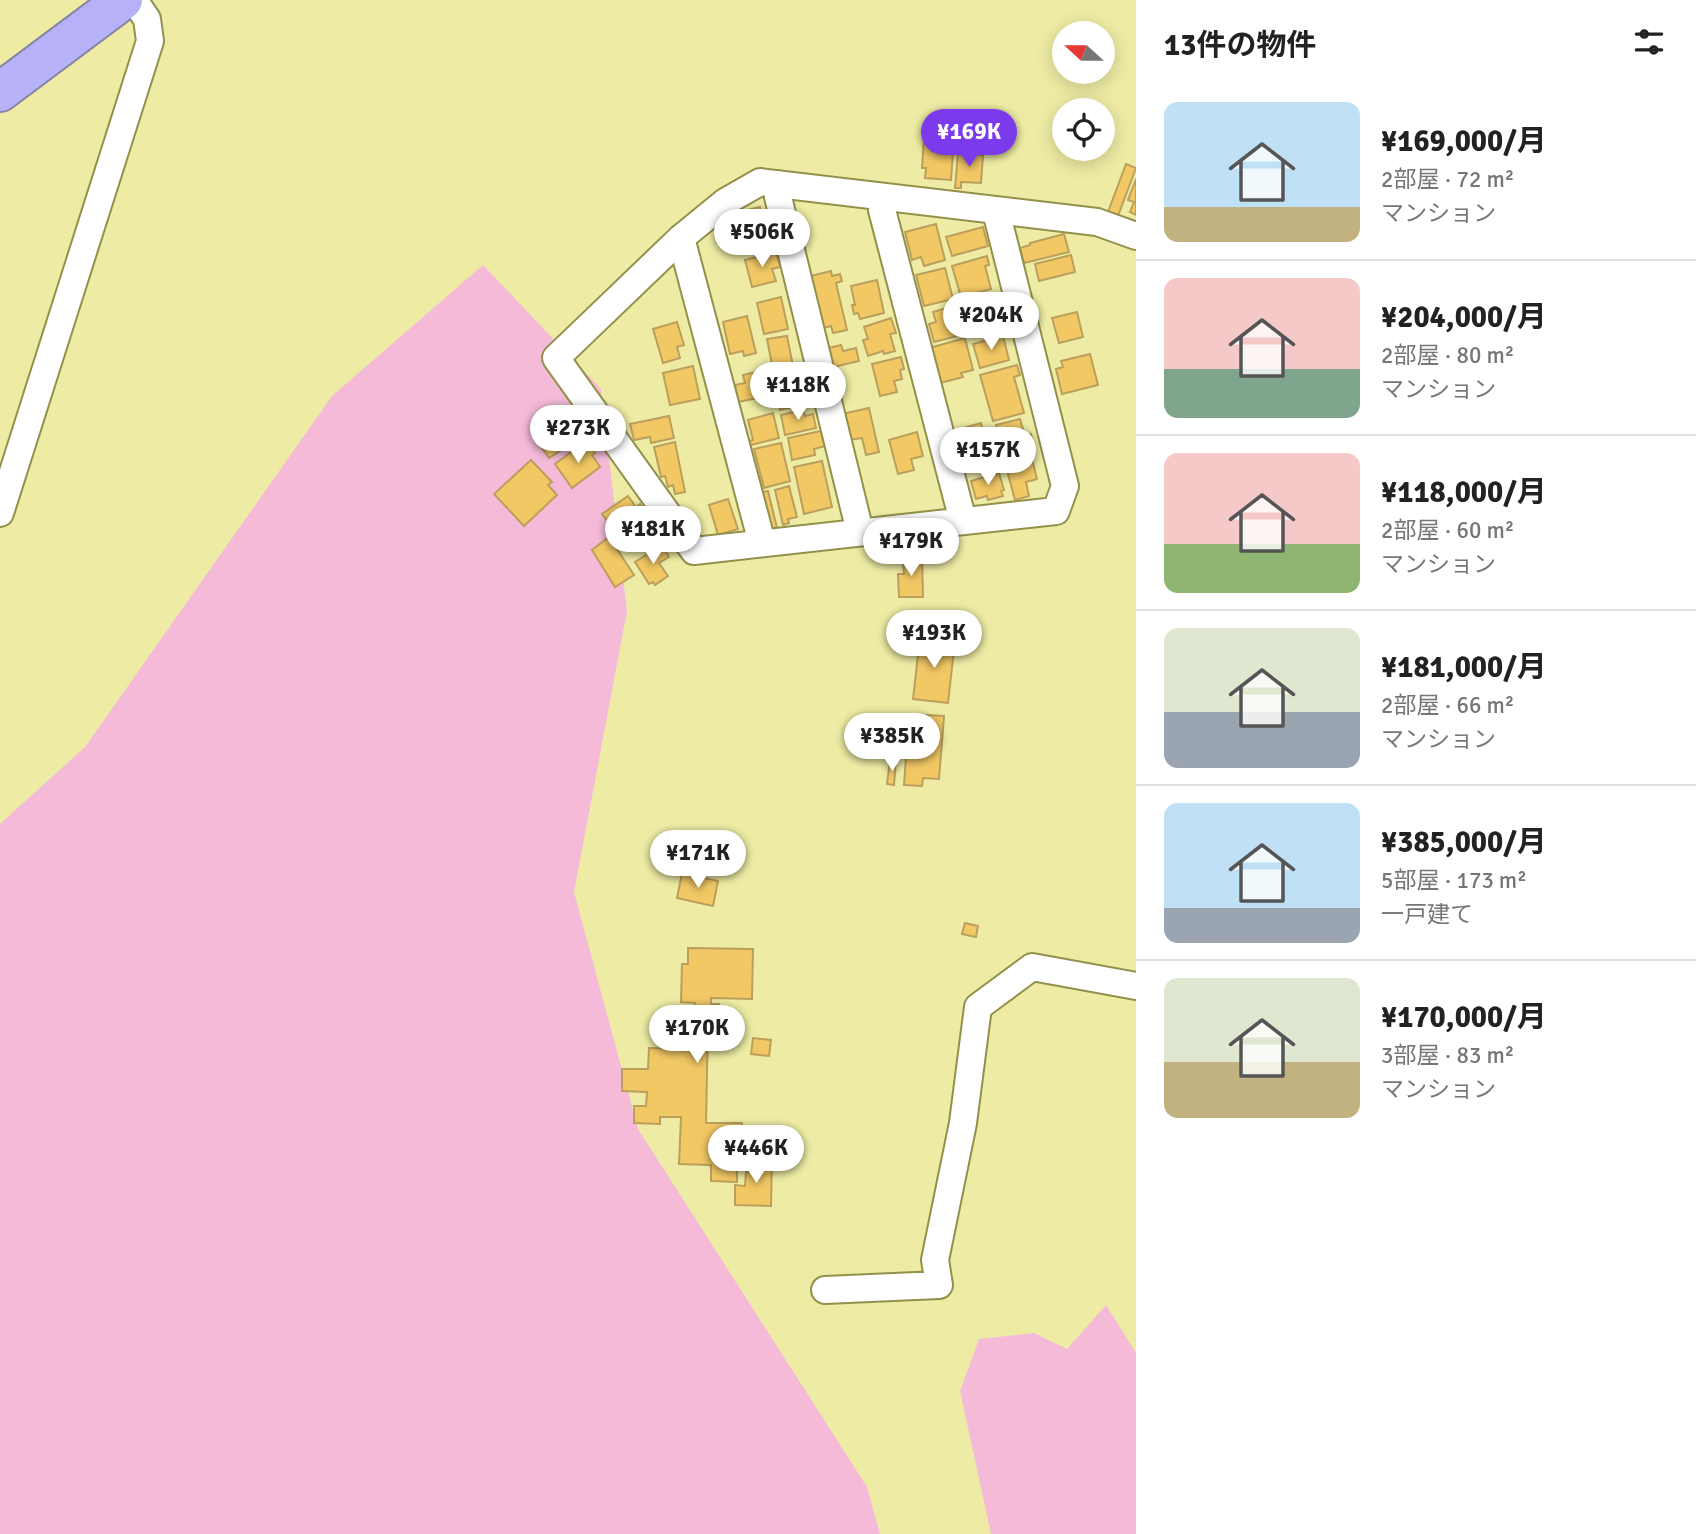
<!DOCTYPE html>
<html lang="ja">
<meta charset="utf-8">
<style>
:root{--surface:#fff;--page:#f6f6f6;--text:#222;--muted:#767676;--line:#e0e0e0;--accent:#7c3aed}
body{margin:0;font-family:Signika,"Noto Sans JP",sans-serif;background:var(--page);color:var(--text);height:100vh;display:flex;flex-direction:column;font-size:26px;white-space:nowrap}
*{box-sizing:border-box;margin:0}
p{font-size:23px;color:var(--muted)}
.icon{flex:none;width:38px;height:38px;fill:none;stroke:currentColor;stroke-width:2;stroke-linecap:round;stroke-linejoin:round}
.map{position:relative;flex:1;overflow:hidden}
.drawer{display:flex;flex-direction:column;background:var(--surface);width:560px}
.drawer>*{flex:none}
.needle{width:46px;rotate:291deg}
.tools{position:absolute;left:1052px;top:21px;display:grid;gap:14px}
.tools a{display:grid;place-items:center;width:63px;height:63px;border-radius:50%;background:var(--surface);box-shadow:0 4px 18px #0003;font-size:35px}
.price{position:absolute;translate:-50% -60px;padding:0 16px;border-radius:24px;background:#fff;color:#222;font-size:23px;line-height:46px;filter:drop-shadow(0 2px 4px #0008)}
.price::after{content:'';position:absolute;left:50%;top:42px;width:21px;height:16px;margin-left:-10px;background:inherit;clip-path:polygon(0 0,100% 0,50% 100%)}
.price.on{background:var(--accent);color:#fff}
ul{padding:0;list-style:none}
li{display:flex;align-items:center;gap:21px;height:175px;padding:0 28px}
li+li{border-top:2px solid var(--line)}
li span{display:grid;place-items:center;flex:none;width:196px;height:140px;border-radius:14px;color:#555}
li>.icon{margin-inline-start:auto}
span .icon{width:84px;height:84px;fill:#fffc;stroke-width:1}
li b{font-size:30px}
h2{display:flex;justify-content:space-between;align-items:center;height:84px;padding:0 28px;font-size:30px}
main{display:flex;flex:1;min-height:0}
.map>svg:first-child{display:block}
</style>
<main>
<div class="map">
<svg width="1136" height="1534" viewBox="0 0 1136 1534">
<rect width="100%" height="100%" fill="#eeeca4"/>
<path fill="#f4bad8" d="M483 265 601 389 627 611 574 892 638 1129 867 1487 880 1534H0V824L85 747 332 396Z
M1106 1305 1136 1353V1534H991L960 1391 979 1339 1034 1333 1067 1349Z"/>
<path fill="#f2c865" stroke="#bb9f5d" stroke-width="2" d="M924 138 933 139 932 151 953 152 951 180 925 178 926 168H922Z
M958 153 983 155 981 183 961 182V188H955Z
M1126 164 1136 168 1118 216 1108 212Z
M1136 179V215L1130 212 1134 202 1128 200Z
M760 207 768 245 748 249 746 238 737 240 732 217 744 215 743 211Z
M936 224 945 260 924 266 921 257 912 260 905 232Z
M983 227 988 246 952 256 946 237Z
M1064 234 1069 252 1024 263 1020 248 1030 245V243Z
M776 252 780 267 772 269 776 281 752 287 745 260Z
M1071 255 1075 272 1039 281 1035 264Z
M987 256 989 265 985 266 991 289 961 297 952 266Z
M945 268 953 299 924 306 916 275Z
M831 271 832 276 840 274 842 281 836 283 847 330 833 333 831 326 823 328 811 276Z
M877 280 884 313 860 319 858 313 854 314 852 305H855L851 286Z
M781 297 788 329 764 334 757 303Z
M958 305 965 334 934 342 929 324 936 322 933 312Z
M1077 312 1083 337 1059 343 1052 318Z
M747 316 756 353 744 356 743 351 730 354 723 322Z
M891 318 896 333 890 334 895 351 884 354 883 351 868 356 863 340 868 339 864 327Z
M677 322 684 345 677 347 680 358 663 363 653 329Z
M787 336 793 366 773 370 767 339Z
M1003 336 1009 360 980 368 973 344Z
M965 338 973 370 961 373 963 377 936 384 926 349Z
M841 345 843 351 856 348 859 361 829 368 825 349Z
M1090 354 1098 385 1062 394 1056 369 1063 367 1061 361Z
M901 357 904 369 900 370 902 379 894 381 897 392 880 396 872 364Z
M1017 365 1020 375 1014 377 1024 413 993 421 980 375Z
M693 366 700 399 670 405 663 373Z
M761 371 767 396 738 402 735 385 745 383 743 375Z
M800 373 805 394 798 396 800 405 780 410 773 379Z
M869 408 879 452 866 455 862 438 848 440 842 414Z
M803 410 805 416 813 414 816 428 785 435 781 415Z
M773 413 779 438 747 446 746 442 753 440 748 420Z
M669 416 674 438 651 443 650 437 634 440 630 424Z
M554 418 563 430 573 424 581 437 549 458 535 437 544 431 541 426Z
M1020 419 1025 436 1031 434 1034 448 1004 457 996 425Z
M981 423 989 453 968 459 967 457 961 459 953 431Z
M821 431 825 446 814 449 815 455 792 460 788 438Z
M917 432 923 456 911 459 914 470 898 474 889 440Z
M586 441 595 453 592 455 600 467 572 488 555 464Z
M675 442 685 492 675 494 673 485 668 487 665 476 661 477 654 447Z
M781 443 790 481 764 488 754 449Z
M1031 455 1037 479 1026 482 1029 496 1015 500 1005 463Z
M531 460 552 482 548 485 557 495 524 526 494 494Z
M822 461 832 507 804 514 794 467Z
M999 473 1004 490 1001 491 1003 496 988 500 987 496 976 499 971 481Z
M789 486 797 517 788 519 789 523 783 525 775 490Z
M768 491 777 528 766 530 757 493Z
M628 496 636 507 640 504 656 527 623 550 608 529 612 527 602 514Z
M728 499 738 529 718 535 709 505Z
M609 537 634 575 615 587 592 550Z
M662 545 669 557 659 563 668 576 655 585 653 582 649 584 635 562Z
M922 557 923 597H899L898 574H904L903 558Z
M920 637 955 641 948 703 913 699Z
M909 714 944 716 939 779 923 778 922 786 904 785Z
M890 760 896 761 894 785 887 784Z
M682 873 718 881 713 906 677 898Z
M965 923 978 926 976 937 962 934Z
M688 948 753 949 752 999 711 998V1004H719V1024H708L706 1123H742V1155H750V1160L743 1159 742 1168H737V1182L711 1181V1165L679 1164 681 1117H660V1124L634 1123V1106H646L647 1092 622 1091V1069H648L649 1048 694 1049 695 1003 681 1002 682 964H688Z
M753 1038 771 1040 769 1056 751 1054Z
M752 1158H772L771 1206 735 1205V1185L745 1186 746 1172H752Z"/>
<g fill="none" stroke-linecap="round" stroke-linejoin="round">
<g stroke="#93904b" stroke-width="30">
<path id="minor" d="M778 184V197L860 532
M884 197 882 210 963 521
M996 211 1065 486 1056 511 694 551 556 358 681 238 725 202 760 182 1097 222 1136 236
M681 238 762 543
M0 513 150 41 147 19 134 0
M825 1290 939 1285 935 1260 963 1123 978 1007 1032 967 1136 986"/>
</g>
<g stroke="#8682a4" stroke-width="42">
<path id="highway" d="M0 92 123 0"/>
</g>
<use href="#minor" stroke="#fff" stroke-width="26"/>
<use href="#highway" stroke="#b7b2f7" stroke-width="38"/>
</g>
</svg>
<div class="tools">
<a><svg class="needle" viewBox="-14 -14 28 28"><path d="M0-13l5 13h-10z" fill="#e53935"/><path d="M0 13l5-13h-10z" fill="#767676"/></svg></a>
<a><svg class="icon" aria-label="locate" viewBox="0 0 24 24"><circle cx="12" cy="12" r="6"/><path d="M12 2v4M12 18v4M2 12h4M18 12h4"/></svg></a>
</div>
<b class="price on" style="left:969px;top:169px">¥169K</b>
<b class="price" style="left:762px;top:269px">¥506K</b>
<b class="price" style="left:991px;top:352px">¥204K</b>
<b class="price" style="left:798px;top:422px">¥118K</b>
<b class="price" style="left:578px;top:465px">¥273K</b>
<b class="price" style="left:988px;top:487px">¥157K</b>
<b class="price" style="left:653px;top:566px">¥181K</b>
<b class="price" style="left:911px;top:578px">¥179K</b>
<b class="price" style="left:934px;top:670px">¥193K</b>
<b class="price" style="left:892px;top:773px">¥385K</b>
<b class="price" style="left:698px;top:890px">¥171K</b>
<b class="price" style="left:697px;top:1065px">¥170K</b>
<b class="price" style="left:756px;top:1185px">¥446K</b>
</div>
<section class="drawer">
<h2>13件の物件<svg class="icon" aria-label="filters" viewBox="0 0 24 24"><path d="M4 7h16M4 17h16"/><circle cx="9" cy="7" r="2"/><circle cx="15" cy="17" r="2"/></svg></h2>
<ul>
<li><span style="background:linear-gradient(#bfe0f5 75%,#c2b280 0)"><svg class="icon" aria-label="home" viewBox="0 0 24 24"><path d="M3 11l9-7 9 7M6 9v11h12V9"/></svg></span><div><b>¥169,000/月</b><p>2部屋 · 72 m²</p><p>マンション</p></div></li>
<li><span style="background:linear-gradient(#f6c9c9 65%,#7fa58c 0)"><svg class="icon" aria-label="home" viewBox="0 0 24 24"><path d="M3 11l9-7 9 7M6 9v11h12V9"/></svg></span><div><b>¥204,000/月</b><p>2部屋 · 80 m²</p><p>マンション</p></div></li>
<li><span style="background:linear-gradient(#f6c9c9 65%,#8fb573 0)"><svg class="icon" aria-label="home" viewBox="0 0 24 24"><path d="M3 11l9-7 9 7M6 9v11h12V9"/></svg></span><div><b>¥118,000/月</b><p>2部屋 · 60 m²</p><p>マンション</p></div></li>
<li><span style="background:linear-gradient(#dfe7d0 60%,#9aa5b1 0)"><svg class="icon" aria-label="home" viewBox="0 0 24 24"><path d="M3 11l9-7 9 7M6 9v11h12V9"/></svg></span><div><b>¥181,000/月</b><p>2部屋 · 66 m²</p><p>マンション</p></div></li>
<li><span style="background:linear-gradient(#bfe0f5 75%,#9aa5b1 0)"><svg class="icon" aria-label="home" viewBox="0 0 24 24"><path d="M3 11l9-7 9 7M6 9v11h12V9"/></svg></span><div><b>¥385,000/月</b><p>5部屋 · 173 m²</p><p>一戸建て</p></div></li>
<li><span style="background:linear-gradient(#dfe7d0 60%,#c2b280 0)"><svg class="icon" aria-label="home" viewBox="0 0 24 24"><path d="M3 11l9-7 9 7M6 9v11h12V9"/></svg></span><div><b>¥170,000/月</b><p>3部屋 · 83 m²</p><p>マンション</p></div></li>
</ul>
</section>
</main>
